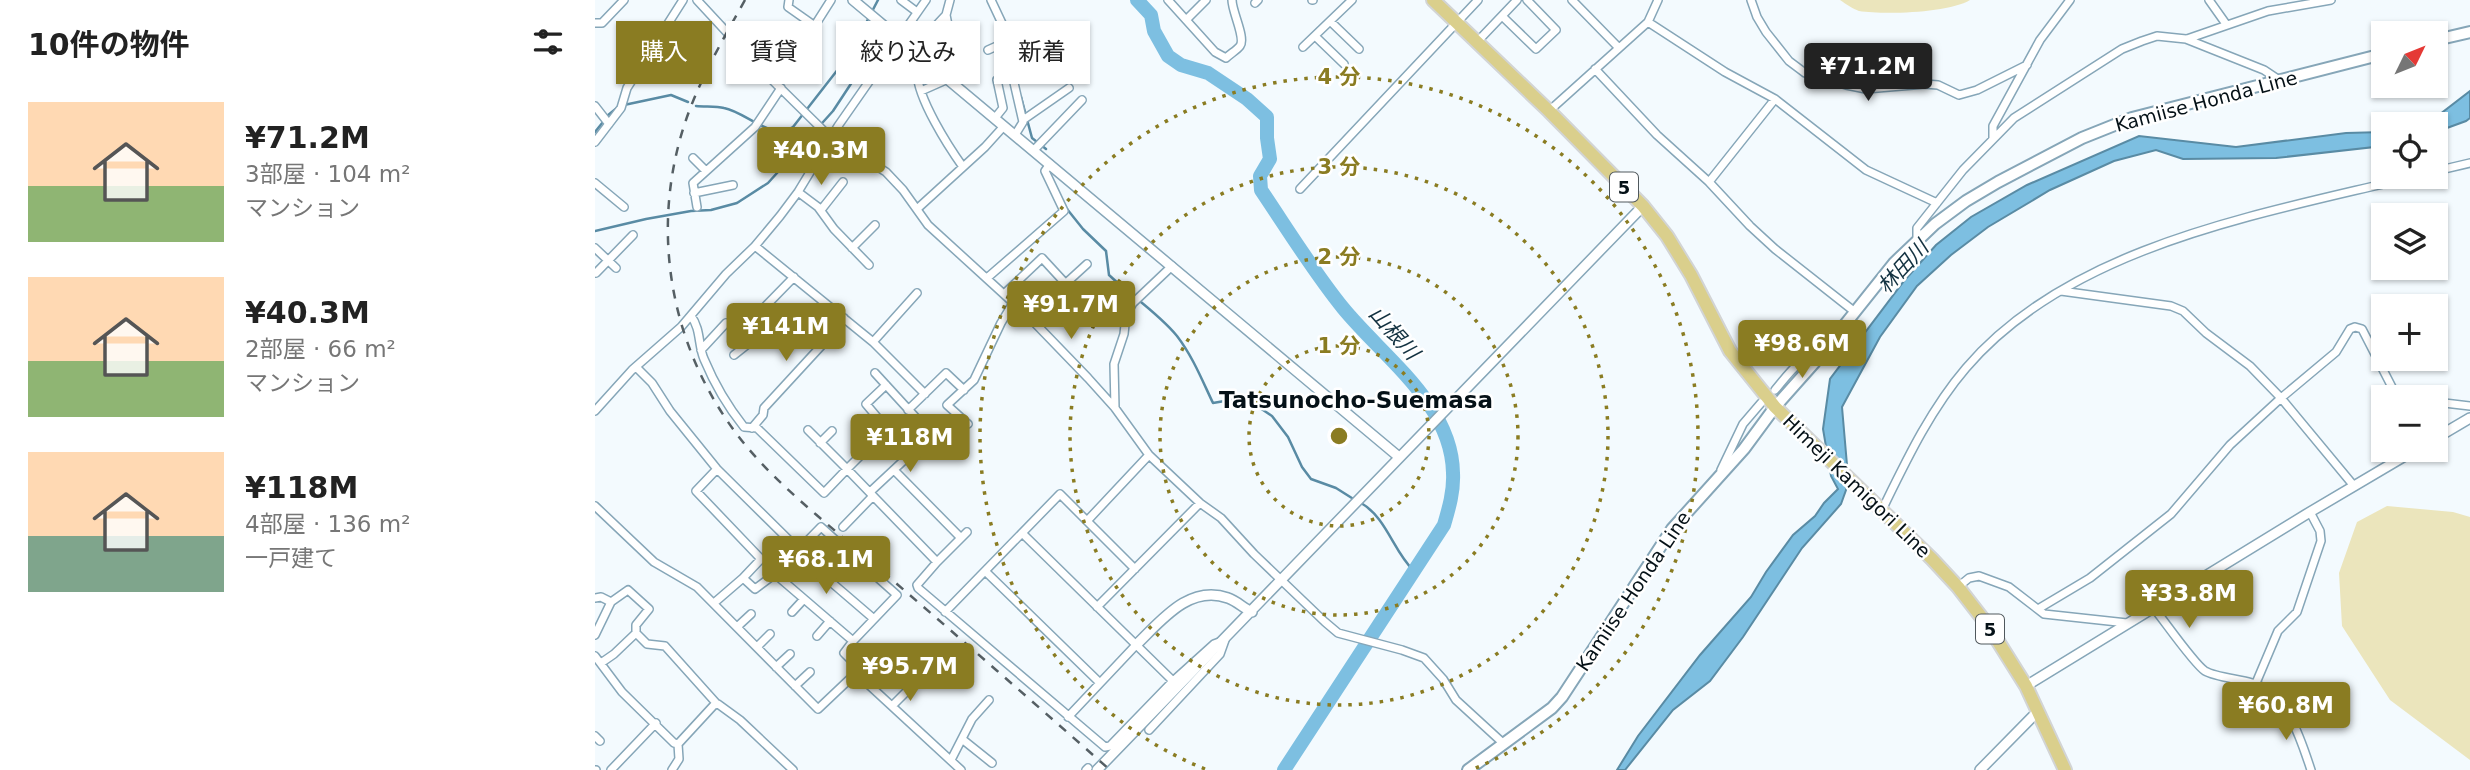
<!DOCTYPE html>
<html lang="ja">
<meta charset="utf-8">
<style>
:root{--surface:#fff;--page:#f2f2f2;--text:#222;--muted:#767676;--accent:#8a7c22}
body{margin:0;font-family:"DejaVu Sans","Noto Sans JP",sans-serif;background:var(--page);color:var(--text);height:100vh;display:flex;flex-direction:column;font-size:26px;white-space:nowrap}
*{box-sizing:border-box;margin:0}
p{font-size:23px;color:var(--muted)}
.icon{flex:none;width:38px;height:38px;fill:none;stroke:currentColor;stroke-width:2;stroke-linecap:round;stroke-linejoin:round}
.map{position:relative;flex:1;overflow:hidden}
.drawer{display:flex;flex-direction:column;background:var(--surface);width:595px}
.drawer>*{flex:none}
.guide{position:absolute;left:21px;top:21px;width:665px;height:63px;display:flex;gap:14px}
.needle{width:46px;rotate:47deg}
.fabs{position:absolute;left:1776px;top:21px;display:grid;gap:14px}
.fabs a{display:grid;place-items:center;width:77px;height:77px;border-radius:0px;background:var(--surface);box-shadow:0 2px 5px #0004;font-size:35px}
.price{position:absolute;translate:-50% -60px;padding:0 16px;border-radius:7px;background:var(--accent);color:#fff;font-size:23px;line-height:46px;filter:drop-shadow(0 2px 4px #0008)}
.price::after{content:'';position:absolute;left:50%;top:42px;width:21px;height:16px;margin-left:-10px;background:inherit;clip-path:polygon(0 0,100% 0,50% 100%)}
.price.selected{background:#222;color:#fff}
ul{padding:0;list-style:none}
li{display:flex;align-items:center;gap:21px;height:175px;padding:0 28px}
li span{display:grid;place-items:center;flex:none;width:196px;height:140px;border-radius:0px;color:#555}
li>.icon{margin-inline-start:auto}
span .icon{width:84px;height:84px;fill:#fffc;stroke-width:1}
li b{font-size:30px}
h2{display:flex;justify-content:space-between;align-items:center;height:84px;padding:0 28px;font-size:30px}
.tag{padding:0 24px;border-radius:0px;background:var(--surface);box-shadow:0 2px 5px #0004;font-size:24px;line-height:63px}
.tag.selected{background:var(--accent);color:#fff}
main{display:flex;flex:1;min-height:0}
.map>svg:first-child{display:block}
</style>
<main>
<section class="drawer">
<h2>10件の物件<svg class="icon" aria-label="filters" viewBox="0 0 24 24"><path d="M4 7h16M4 17h16"/><circle cx="9" cy="7" r="2"/><circle cx="15" cy="17" r="2"/></svg></h2>
<ul>
<li><span style="background:linear-gradient(#ffd9b3 60%,#8fb573 0)"><svg class="icon" aria-label="home" viewBox="0 0 24 24"><path d="M3 11l9-7 9 7M6 9v11h12V9"/></svg></span><div><b>¥71.2M</b><p>3部屋 · 104 m²</p><p>マンション</p></div></li>
<li><span style="background:linear-gradient(#ffd9b3 60%,#8fb573 0)"><svg class="icon" aria-label="home" viewBox="0 0 24 24"><path d="M3 11l9-7 9 7M6 9v11h12V9"/></svg></span><div><b>¥40.3M</b><p>2部屋 · 66 m²</p><p>マンション</p></div></li>
<li><span style="background:linear-gradient(#ffd9b3 60%,#7fa58c 0)"><svg class="icon" aria-label="home" viewBox="0 0 24 24"><path d="M3 11l9-7 9 7M6 9v11h12V9"/></svg></span><div><b>¥118M</b><p>4部屋 · 136 m²</p><p>一戸建て</p></div></li>
</ul>
</section>
<div class="map">
<svg width="1875" height="770" viewBox="0 0 1875 770">
<rect width="100%" height="100%" fill="#f3fafe"/>
<path fill="#ebe5bc" d="M1245 0H1375C1354 13 1289 15 1264 11 1258 9 1251 4 1245 0Z
M1792 506 1858 512 1875 517V760L1795 700 1747 626 1744 573 1762 522Z"/>
<path fill="#7dbfe1" stroke="#598ba4" stroke-width="2" d="M1875 91V118L1871 121 1841 132V124H1826L1836 121Z
M1788 132V146L1681 158 1588 159 1561 150 1519 161 1455 190 1393 227 1356 255 1322 286 1285 337 1247 407 1252 465 1251 490 1246 504 1207 548 1148 637 1115 681 1078 710 1030 770H1022L1043 736 1105 655 1156 597 1171 572 1198 535 1220 516 1229 503 1243 489 1236 476 1228 429 1235 379 1309 281 1341 245 1376 217 1432 185 1544 136 1641 147 1751 133Z"/>
<g fill="none" stroke-linecap="round" stroke-linejoin="round">
<path stroke="#598ba4" stroke-width="2.5" d="M426 97 437 138 451 149
M29 105 76 95 93 102
M101 106C110 107 121 106 129 108 151 112 176 141 198 127L251 59 263 50
M12 116 23 107
M0 132 8 122
M472 209 488 229 511 251 514 275C536 296 562 312 582 336 598 357 607 380 618 403L641 399 653 400 677 416 693 437 707 467 716 479 741 488 760 500
M0 231 51 219 96 211 116 210 142 203 173 183 238 111 267 67 263 50 270 25 283 0
M766 503C792 518 798 551 819 571"/>
<path stroke="#7dbfe1" stroke-width="14" d="M542 0 556 15 559 31 573 56 586 65 613 73 652 99 672 117V138L675 159 665 176 666 190C693 230 718 271 748 308 788 357 857 404 858 473 859 491 854 508 849 525L689 770"/>
<g stroke="#86a6b8" stroke-width="10">
<path id="minor" d="M102 0 165 68 236 138 291 172 308 190 333 225 436 319 493 378 520 408 554 455 605 503 626 518 659 554 730 622 743 633 807 650 829 658 848 679 861 700 909 744
M194 0 193 7 220 26
M306 0 322 12
M355 0 351 15 363 77 359 84
M396 0 412 34 417 74 428 122 420 135
M573 0 620 52 631 58C635 54 642 50 645 46 651 38 637 12 637 0
M717 0H718
M977 0 1024 48
M1156 0 1162 17 1171 32 1194 61 1210 73 1251 85 1271 89 1330 84 1343 85 1364 95 1382 90 1432 65
M1614 0 1631 24
M660 3 663 0
M907 16 941 49 961 30 932 0
M592 19 611 0
M736 22 764 49
M1053 22 1130 72 1180 99 1271 170 1342 203
M0 23H7L29 0
M721 37 749 64
M1592 39 1673 11 1736 0
M882 42 922 0
M708 47 757 0
M393 50 413 41
M321 52 328 32 337 30 351 15
M330 60 322 73C323 99 353 146 368 167
M1000 69 1062 135 1114 182 1155 226 1180 249 1260 312
M182 85 236 0
M326 91 353 79
M0 106 14 124
M954 111 1053 22 1063 0
M400 118 408 108 402 80 417 74
M428 120 474 88
M1398 139V126L1445 40 1475 0
M0 142 26 108 32 88 88 0
M439 150 487 100
M98 158 111 171
M1841 171 1875 163
M1114 182 1180 99
M0 183 29 207
M705 189 883 0
M203 192 223 207 239 229 274 265
M99 193 138 185
M102 207 98 183 160 127 186 88
M322 209 390 147 409 126
M226 210 248 182
M1322 239V228L1368 170 1419 118 1527 49 1547 41 1562 36 1591 39 1669 70 1684 80
M160 246 278 342 330 394
M0 248 21 268
M257 248 280 225
M1 273 38 235
M392 278 469 211 450 171 455 164
M1466 291 1576 306 1588 311 1611 333 1655 366 1686 398 1759 486
M409 294 447 258 471 284
M96 316C106 329 103 345 109 359 119 383 133 407 149 427L162 428 229 493 252 469 342 562 322 585 323 588 510 747 515 746 578 681
M434 317 492 264
M278 342 322 293
M106 350 131 323
M139 355 168 332 158 319 199 277
M41 367 57 383 75 411 122 469 204 550
M280 373 346 445
M1180 390C1193 375 1205 355 1227 354
M1841 402 1875 406
M520 408 519 364 529 334 531 315 538 303 577 266
M313 410 351 373 369 390
M0 411 37 370 86 327 131 274 160 246 185 216 203 192 243 126 331 0
M373 424 352 405 379 380 406 323 418 303
M157 428 168 415 169 408 227 345 249 318
M213 430 252 469 292 429 271 404 291 385
M225 443 237 431
M122 469 101 491 166 559 148 578
M299 470 366 538
M1126 470 1148 424 1166 403
M275 492 336 435
M0 506 59 562 102 587 223 709 261 673
M1287 510C1311 461 1335 410 1371 368 1476 245 1667 214 1817 177
M492 521 554 455
M248 527 278 496
M427 533 578 681 619 644 630 640 625 654 554 730
M201 552 279 619
M342 562 372 532
M390 571 505 683
M180 574 258 641
M1363 587 1374 578 1384 576 1414 587 1449 614 1532 623
M0 598 6 597 16 602 33 590 54 609 41 625V633
M119 603 148 578 160 589 180 574 226 527 302 595 258 641 249 653 261 665V673L366 770
M502 607 605 503
M1558 607C1568 619 1599 664 1610 671 1620 677 1644 679 1657 683 1692 692 1706 740 1716 770
M1443 609 1495 578 1576 514 1635 445 1686 398 1741 352 1755 329 1760 327 1767 329 1801 395 1806 397
M197 612 209 599
M350 612 465 494 540 569
M142 627 156 614
M0 635 16 602
M222 636 235 621
M162 647 175 634
M0 656 27 692 79 743 83 744 119 705 123 704 145 720 198 770
M6 663 19 654 41 633 52 644 70 646 122 704
M181 667 195 654
M1661 683 1683 631 1702 612 1726 541 1725 531 1715 512
M200 686 215 672
M297 706 344 659
M473 717 541 645
M0 736 5 741
M367 739 397 763
M356 760 377 719 394 700
M0 770H1
M16 770 61 723
M77 770 84 759 83 744
M491 770 493 768"/>
</g>
<g stroke="#86a6b8" stroke-width="12">
<path id="tertiary" d="M258 0 804 457
M1841 438 1875 418
M541 645C566 621 594 584 633 598 642 601 648 608 657 612
M1431 686 1715 512 1820 450
M502 770 1048 206
M1385 770 1443 711"/>
</g>
<g stroke="#86a6b8" stroke-width="14">
<path id="secondary" d="M1841 40 1875 32
M873 770 957 708 967 697 1077 529 1149 449 1180 407 1220 362 1299 263 1340 224 1371 201 1403 182 1487 138 1537 118 1788 54"/>
</g>
<g stroke="#d2d4d5" stroke-width="16">
<path id="primary" d="M838 0 954 111 1048 206 1072 236 1096 275 1135 351 1180 407 1337 559 1363 587 1394 627 1431 686 1470 770"/>
</g>
<use href="#minor" stroke="#fff" stroke-width="7"/>
<use href="#tertiary" stroke="#fff" stroke-width="9"/>
<use href="#secondary" stroke="#fff" stroke-width="10"/>
<use href="#primary" stroke="#dacf8c" stroke-width="12"/>
<path stroke="#555f64" stroke-width="2.5" stroke-dasharray="9 9" stroke-linecap="butt" d="M150 0C127 41 102 84 88 129 54 239 78 358 152 447 189 491 237 527 280 565 359 633 437 701 515 770"/>
</g>
<g fill="none" stroke="#8a7c22" stroke-width="3.5" stroke-dasharray="3.5 7">
<circle cx="744" cy="436" r="90"/>
<circle cx="744" cy="436" r="179"/>
<circle cx="744" cy="436" r="269"/>
<path d="M610 769A359 359 0 1 1 878 769"/>
</g>
<g text-anchor="middle" dominant-baseline="central" stroke-width="5" stroke-linejoin="round" paint-order="stroke">
<g fill="#fff" stroke="#50585d" stroke-width="2">
<rect x="1015" y="172.5" width="28" height="29" rx="5"/>
<rect x="1381" y="614.5" width="28" height="29" rx="5"/>
</g>
<g font-size="18" font-weight="bold" fill="#051117">
<text x="1029" y="187">5</text>
<text x="1395" y="629">5</text>
</g>
<g font-size="19" fill="#051117" stroke="#fff">
<text transform="translate(1611 101) rotate(-15)">Kamiise Honda Line</text>
<text transform="translate(1262 486) rotate(44)">Himeji Kamigori Line</text>
<text transform="translate(1038 591) rotate(-56)">Kamiise Honda Line</text>
</g>
<g font-size="21" font-style="italic" fill="#133241" stroke="#fff">
<text transform="translate(1308 267) rotate(-47)">林田川</text>
<text transform="translate(799 333) rotate(48)">山根川</text>
</g>
<g font-size="23" font-weight="bold" fill="#051117" stroke="#fff">
<text x="761" y="400">Tatsunocho-Suemasa</text>
</g>
</g>
<circle cx="744" cy="436" r="10" fill="#8a7c22" stroke="#fff" stroke-width="3.5"/>
<g font-size="21" text-anchor="middle" font-weight="bold" fill="#8a7c22" stroke="#fff" stroke-width="5" stroke-linejoin="round" paint-order="stroke">
<text x="744" y="84">4 分</text>
<text x="744" y="174">3 分</text>
<text x="744" y="264">2 分</text>
<text x="744" y="353">1 分</text>
</g>
</svg>
<div class="fabs">
<a><svg class="needle" viewBox="-14 -14 28 28"><path d="M0-13l5 13h-10z" fill="#e53935"/><path d="M0 13l5-13h-10z" fill="#767676"/></svg></a>
<a><svg class="icon" aria-label="locate" viewBox="0 0 24 24"><circle cx="12" cy="12" r="6"/><path d="M12 2v4M12 18v4M2 12h4M18 12h4"/></svg></a>
<a><svg class="icon" aria-label="layers" viewBox="0 0 24 24"><path d="M12 4l9 5-9 5-9-5zM3 14l9 5 9-5"/></svg></a>
<a>+</a>
<a>−</a>
</div>
<b class="price selected" style="left:1273px;top:103px">¥71.2M</b>
<b class="price" style="left:226px;top:187px">¥40.3M</b>
<b class="price" style="left:476px;top:341px">¥91.7M</b>
<b class="price" style="left:191px;top:363px">¥141M</b>
<b class="price" style="left:1207px;top:380px">¥98.6M</b>
<b class="price" style="left:315px;top:474px">¥118M</b>
<b class="price" style="left:231px;top:596px">¥68.1M</b>
<b class="price" style="left:1594px;top:630px">¥33.8M</b>
<b class="price" style="left:315px;top:703px">¥95.7M</b>
<b class="price" style="left:1691px;top:742px">¥60.8M</b>
<div class="guide">
<a class="tag selected">購入</a>
<a class="tag">賃貸</a>
<a class="tag">絞り込み</a>
<a class="tag">新着</a>
</div>
</div>
</main>
